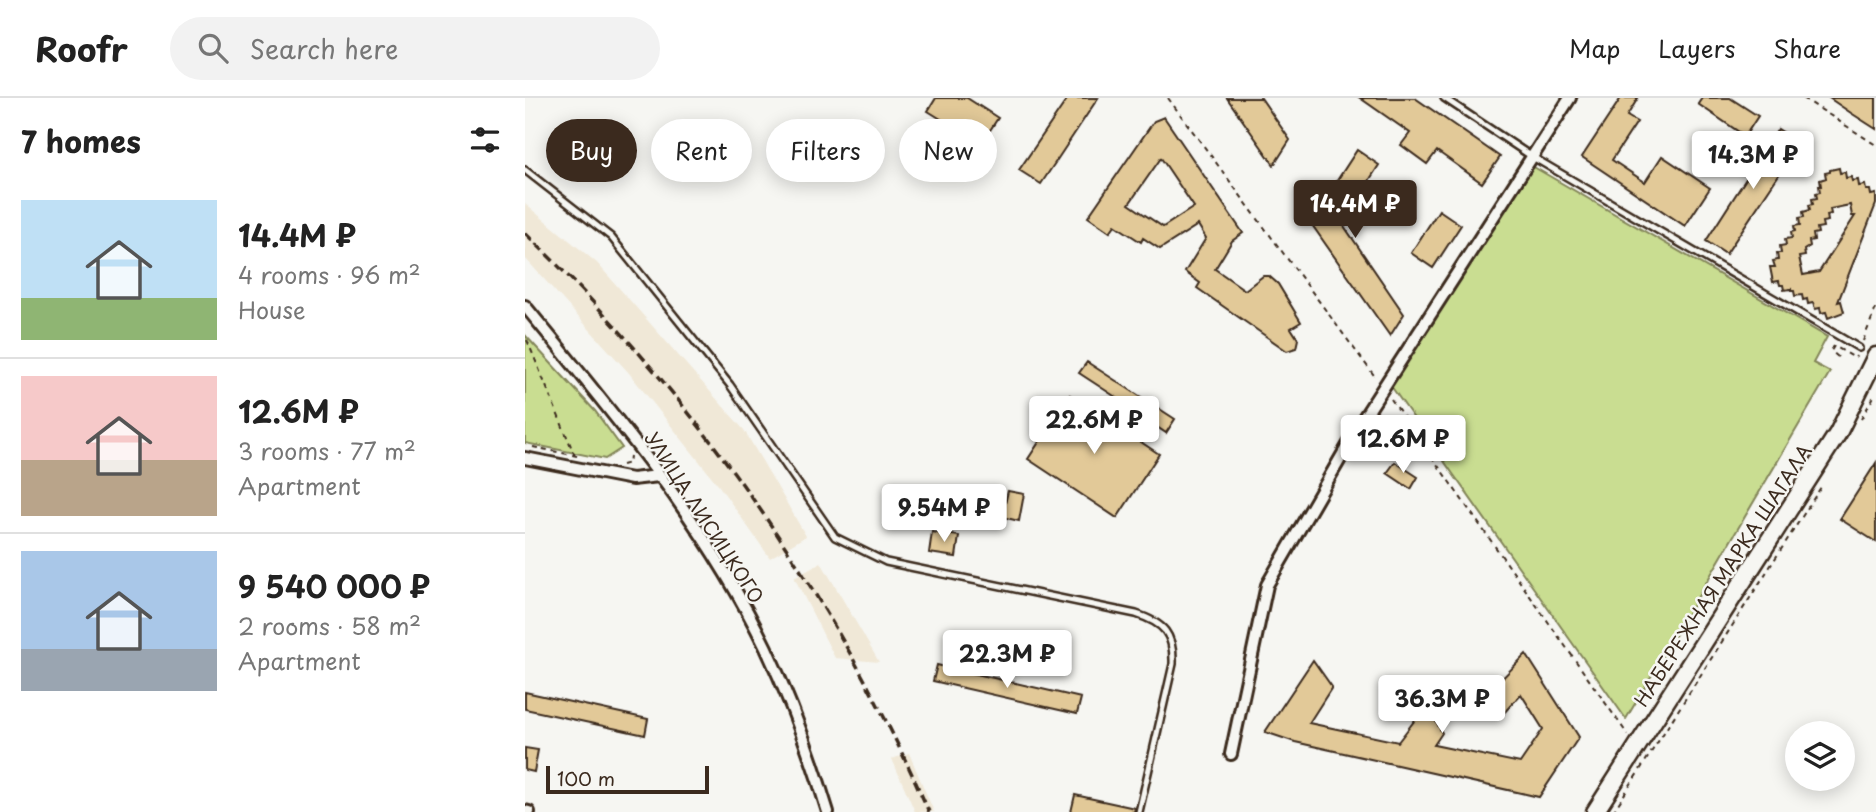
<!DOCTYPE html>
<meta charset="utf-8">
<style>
:root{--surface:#fff;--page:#f2f2f2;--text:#222;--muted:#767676;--line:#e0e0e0;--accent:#3b2a1e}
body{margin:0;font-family:"Playpen Sans",sans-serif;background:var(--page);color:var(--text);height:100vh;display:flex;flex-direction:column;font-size:26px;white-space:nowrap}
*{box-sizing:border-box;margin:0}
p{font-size:23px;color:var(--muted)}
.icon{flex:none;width:38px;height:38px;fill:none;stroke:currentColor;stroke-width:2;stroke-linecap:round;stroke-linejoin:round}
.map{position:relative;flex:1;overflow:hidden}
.details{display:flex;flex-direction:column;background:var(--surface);width:525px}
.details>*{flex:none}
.guide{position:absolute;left:21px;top:21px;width:665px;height:63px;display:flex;gap:14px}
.controls{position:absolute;left:1260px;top:623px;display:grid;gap:14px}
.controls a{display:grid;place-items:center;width:70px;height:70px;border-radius:50%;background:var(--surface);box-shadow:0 4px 18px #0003;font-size:35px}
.scale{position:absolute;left:21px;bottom:18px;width:163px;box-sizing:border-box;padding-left:7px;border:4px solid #3b2a1e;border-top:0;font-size:19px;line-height:24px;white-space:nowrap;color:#3b2a1e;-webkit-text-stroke:5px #f6f6f2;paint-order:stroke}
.price{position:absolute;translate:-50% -60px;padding:0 16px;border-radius:7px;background:#fff;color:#222;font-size:23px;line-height:46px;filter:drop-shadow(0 2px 4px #0008)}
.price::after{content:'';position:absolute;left:50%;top:42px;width:21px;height:16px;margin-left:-10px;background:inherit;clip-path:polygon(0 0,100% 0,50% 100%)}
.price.current{background:var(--accent);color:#fff}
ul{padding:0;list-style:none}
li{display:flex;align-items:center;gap:21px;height:175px;padding:0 21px}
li+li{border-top:2px solid var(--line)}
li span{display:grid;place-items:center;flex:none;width:196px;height:140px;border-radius:0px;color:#555}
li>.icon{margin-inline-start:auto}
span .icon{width:84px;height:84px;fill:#fffc;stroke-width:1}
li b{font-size:30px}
h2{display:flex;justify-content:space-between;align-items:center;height:84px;padding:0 21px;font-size:30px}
.chip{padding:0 24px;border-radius:32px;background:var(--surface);box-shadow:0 4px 18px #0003;font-size:24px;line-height:63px}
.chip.current{background:var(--accent);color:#fff}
header{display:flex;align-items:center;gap:42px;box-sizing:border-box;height:98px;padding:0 35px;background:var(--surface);border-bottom:2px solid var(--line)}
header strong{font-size:33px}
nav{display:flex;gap:38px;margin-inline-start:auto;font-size:24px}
.search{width:490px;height:63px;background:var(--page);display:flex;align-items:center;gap:18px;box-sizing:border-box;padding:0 24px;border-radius:38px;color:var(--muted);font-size:26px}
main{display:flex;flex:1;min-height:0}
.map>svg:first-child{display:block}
</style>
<header>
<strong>Roofr</strong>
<div class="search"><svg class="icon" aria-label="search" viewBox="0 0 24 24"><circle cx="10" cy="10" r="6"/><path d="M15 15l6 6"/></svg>Search here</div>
<nav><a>Map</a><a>Layers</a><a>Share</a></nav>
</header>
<main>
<section class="details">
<h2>7 homes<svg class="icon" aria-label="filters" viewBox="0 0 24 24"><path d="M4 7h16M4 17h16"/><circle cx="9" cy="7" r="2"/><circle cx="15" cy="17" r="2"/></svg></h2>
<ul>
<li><span style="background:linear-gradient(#bfe0f5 70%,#8fb573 0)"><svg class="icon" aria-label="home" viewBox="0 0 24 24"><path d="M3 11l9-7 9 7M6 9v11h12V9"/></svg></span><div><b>14.4M ₽</b><p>4 rooms · 96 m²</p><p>House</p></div></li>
<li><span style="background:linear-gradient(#f6c9c9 60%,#b9a48a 0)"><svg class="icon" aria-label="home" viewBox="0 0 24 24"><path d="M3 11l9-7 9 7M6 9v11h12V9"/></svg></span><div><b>12.6M ₽</b><p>3 rooms · 77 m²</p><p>Apartment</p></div></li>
<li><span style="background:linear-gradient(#a9c7e8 70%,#9aa5b1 0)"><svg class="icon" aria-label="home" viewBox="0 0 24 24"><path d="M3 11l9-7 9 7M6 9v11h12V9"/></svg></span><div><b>9 540 000 ₽</b><p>2 rooms · 58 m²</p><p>Apartment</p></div></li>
</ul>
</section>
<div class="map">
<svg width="1351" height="714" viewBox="0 0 1351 714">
<rect width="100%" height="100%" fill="#f6f6f2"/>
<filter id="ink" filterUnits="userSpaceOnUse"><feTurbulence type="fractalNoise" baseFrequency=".0143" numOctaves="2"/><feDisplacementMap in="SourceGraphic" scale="14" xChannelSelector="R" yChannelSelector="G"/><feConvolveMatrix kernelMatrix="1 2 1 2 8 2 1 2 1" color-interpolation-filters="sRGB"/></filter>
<g filter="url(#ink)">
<path fill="#f0e8d7" d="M0 106 72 165 219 332 281 438 245 460 194 388 104 275 0 160Z
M296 464 354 564 310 560 269 479Z
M384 655 392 674 409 714H390L384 700 367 661Z"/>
<path fill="#c9dd91" stroke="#828458" stroke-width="2" d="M1007 68 1302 239 1288 265 1305 274 1101 621 866 288Z
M0 237 70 313 97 350 80 361 0 345Z"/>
<path fill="#e2c998" stroke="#3b2a1e" stroke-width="2" fill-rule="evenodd" d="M411 0H442L473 20 456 46 403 13Z
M543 0H573L516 86 494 72Z
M702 0H736L765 42 749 67Z
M835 0H890L975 59 957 85 912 53 902 66 876 47 885 35Z
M1096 0H1113L1102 18 1112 24 1087 62 1120 84 1137 58 1185 90 1160 128 1057 59Z
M1177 0H1205L1233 18 1220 38 1173 6Z
M1304 0H1351V31L1326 15Z
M639 19 718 135 707 143 690 171 720 192 738 178H744L753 186 776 224 766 230 773 241 771 250 762 253 672 190 675 185 660 174 681 140 673 127 635 151 618 140 616 144 590 127 585 134 563 119 629 23ZM636 60 669 109 638 129 604 106Z
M1253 31 1275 45 1201 156 1181 143Z
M832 52 854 67 817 125 879 216 865 238 785 124Z
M1314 70 1315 75 1320 74 1321 80 1326 79 1327 83 1333 82 1334 88 1340 87 1341 92H1345L1346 97 1351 96V106L1313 204 1316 203 1319 214 1303 220 1301 214 1296 215 1295 210 1290 211 1288 205 1283 206 1282 201 1278 202 1277 197 1270 198 1269 193H1266V191L1259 192 1258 187H1255L1254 183 1248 184 1245 169H1250L1248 163 1253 162 1252 155H1256L1255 148 1261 147 1260 141 1267 140 1266 134 1270 133 1269 128 1275 127 1274 120 1279 119 1278 114 1285 112 1284 107 1288 106 1287 101 1292 100 1291 95 1295 94 1294 88H1296L1295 82 1301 80 1300 75 1305 74V72ZM1325 107 1327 118H1330L1294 174 1278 177 1274 159 1280 158 1279 152 1285 148 1284 143 1289 142 1288 136 1293 135 1292 130 1298 129 1297 124 1303 123 1302 117 1306 116 1305 111Z
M914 112 936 127 908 170 886 155Z
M562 264 650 321 641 335 605 311 606 309 554 275Z
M545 297 634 356 592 420 503 361Z
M870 364 893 379 886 391 862 375Z
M1351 365V444L1315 421Z
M483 393 499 396 494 423 477 419Z
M407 434 434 438 431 459 404 455Z
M1001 556 1054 639 1014 699 770 644 740 634 788 562 807 589 784 625 873 644 893 618 910 621 917 635 909 647 995 665 1018 631 996 596 977 617 959 599Z
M412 567 556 600 552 616 408 583Z
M0 594 123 621 120 637 0 611Z
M0 650 13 652 9 674 0 672Z
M550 697 610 710 609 714H546Z"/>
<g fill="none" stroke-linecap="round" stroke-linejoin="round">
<g stroke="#3b2a1e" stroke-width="10">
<path id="lane" d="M919 0 1006 58 1334 250
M0 72 86 139 205 287 310 439 361 464 611 516C639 525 649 536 648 566L614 714"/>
</g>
<g stroke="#3b2a1e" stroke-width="16">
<path id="street" d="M0 208C88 315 180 424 241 550 266 603 286 658 303 714
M0 360 107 381 134 378
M706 656 742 487 840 318 1045 0
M0 713 4 714"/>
</g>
<g stroke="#3b2a1e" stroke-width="21">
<path id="secondary" d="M1070 714 1313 335 1351 258"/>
</g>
<path stroke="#3b2a1e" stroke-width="2" stroke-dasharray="5 5" stroke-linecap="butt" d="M643 0 851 280
M1278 0 1351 47
M2 242 50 358
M1338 243 1351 210
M1313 259 1306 253 1309 248 1330 260 1331 258
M866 301 1103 637
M1336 321 1351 295
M8 349 57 359
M97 367 104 365 105 358
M1088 714 1296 389"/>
<use href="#lane" stroke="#f6f6f2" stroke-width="5"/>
<use href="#street" stroke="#f6f6f2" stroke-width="10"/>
<use href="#secondary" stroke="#f6f6f2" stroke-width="16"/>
<path stroke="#3b2a1e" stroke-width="3.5" stroke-dasharray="10 5" stroke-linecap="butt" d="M0 135C171 300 308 495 404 714"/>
</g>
</g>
<g text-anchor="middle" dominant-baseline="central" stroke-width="5" stroke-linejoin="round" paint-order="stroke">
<g font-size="19" fill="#3b2a1e" stroke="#f6f6f2">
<text transform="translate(180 419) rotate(57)">УЛИЦА ЛИСИЦКОГО</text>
<text transform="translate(1197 477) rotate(-57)">НАБЕРЕЖНАЯ МАРКА ШАГАЛА</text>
</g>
</g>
</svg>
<div class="controls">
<a><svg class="icon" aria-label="layers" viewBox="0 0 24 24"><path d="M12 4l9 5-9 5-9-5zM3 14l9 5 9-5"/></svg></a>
</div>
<div class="scale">100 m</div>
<b class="price" style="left:1228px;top:93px">14.3M ₽</b>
<b class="price current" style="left:830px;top:142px">14.4M ₽</b>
<b class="price" style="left:569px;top:358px">22.6M ₽</b>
<b class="price" style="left:878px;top:377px">12.6M ₽</b>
<b class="price" style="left:419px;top:446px">9.54M ₽</b>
<b class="price" style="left:482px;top:592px">22.3M ₽</b>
<b class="price" style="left:917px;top:637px">36.3M ₽</b>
<div class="guide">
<a class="chip current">Buy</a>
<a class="chip">Rent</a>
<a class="chip">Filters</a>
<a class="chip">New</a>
</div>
</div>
</main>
